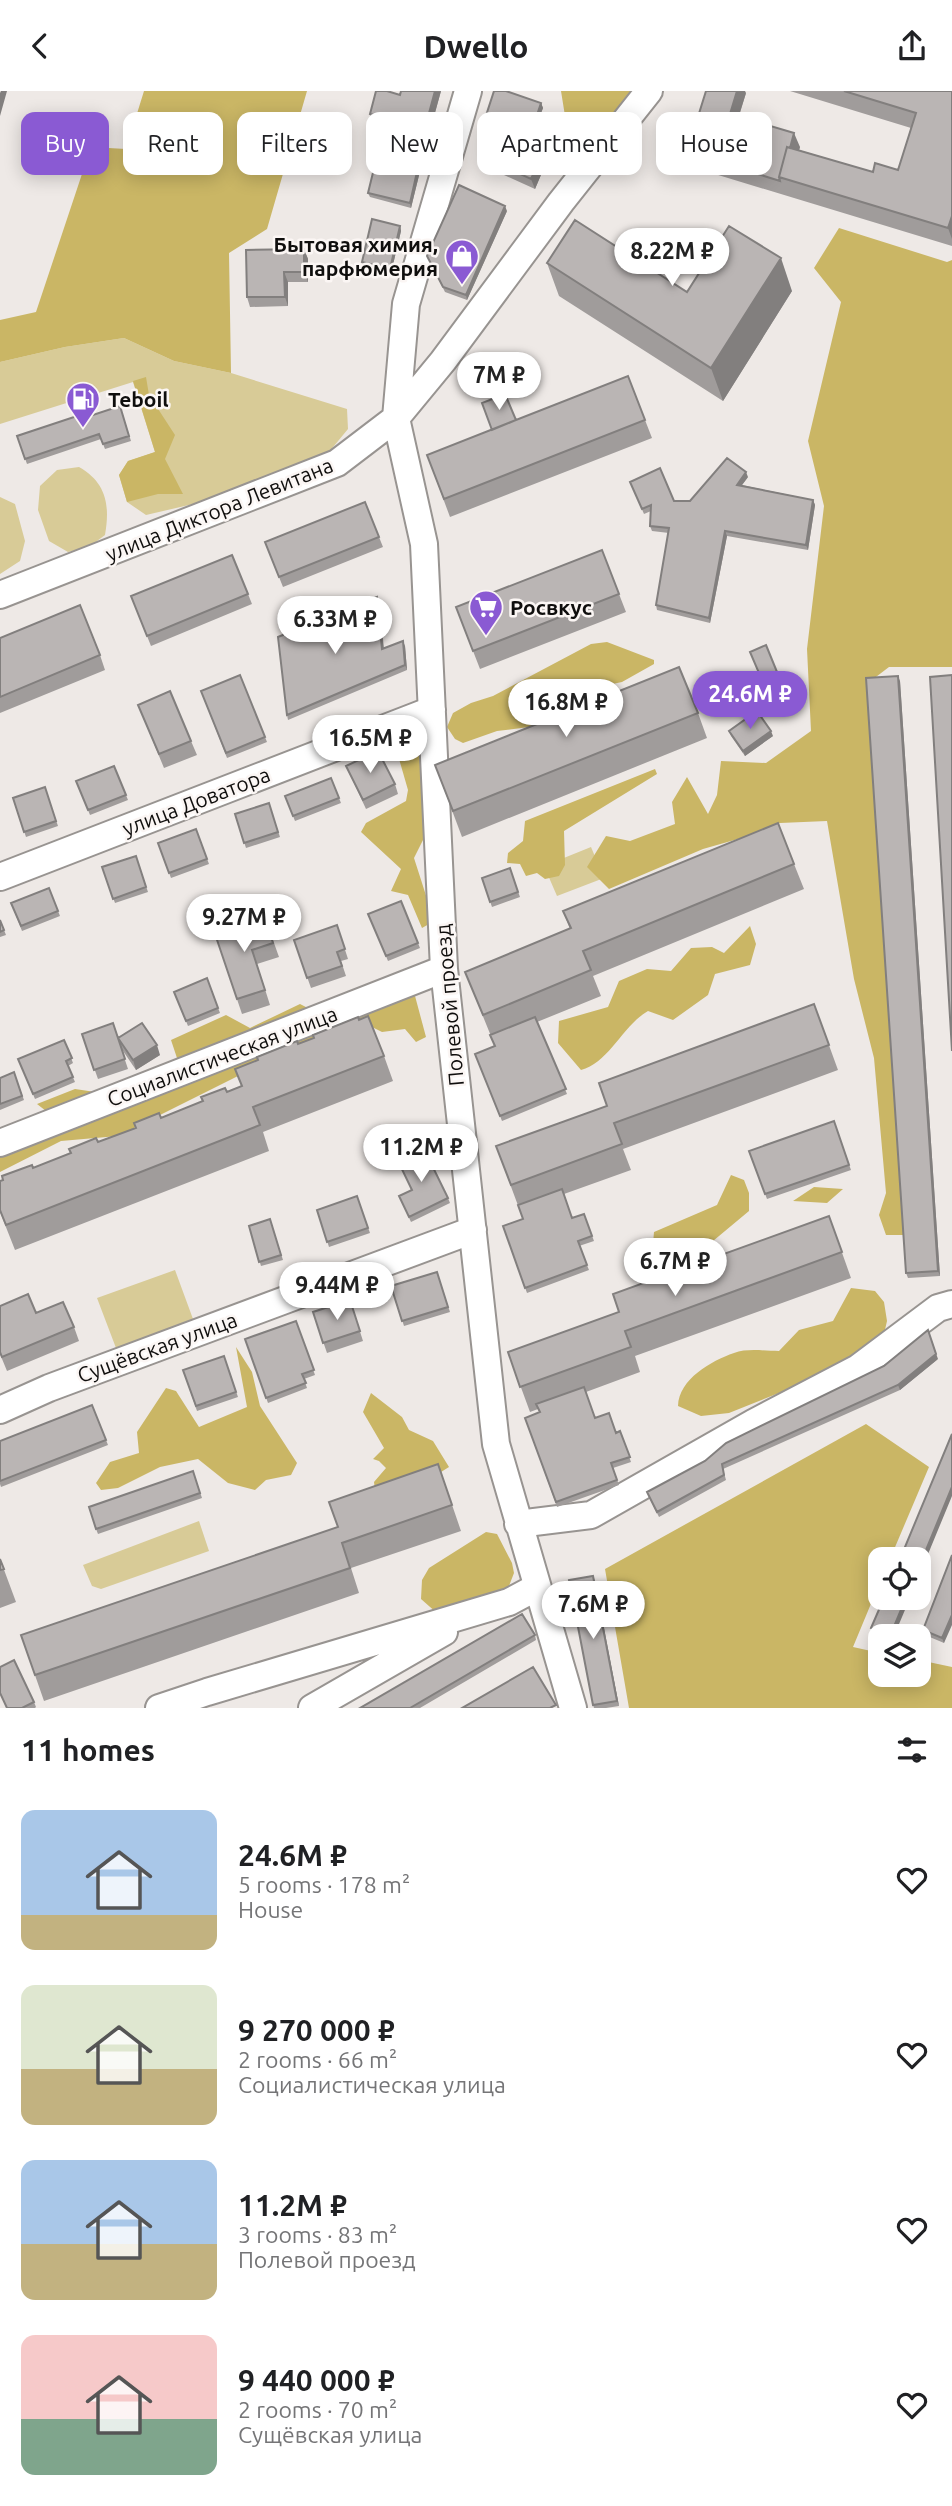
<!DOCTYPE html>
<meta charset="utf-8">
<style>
:root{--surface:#fff;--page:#f2f2f2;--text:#202124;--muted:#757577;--accent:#8a5ad3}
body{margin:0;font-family:Ubuntu,sans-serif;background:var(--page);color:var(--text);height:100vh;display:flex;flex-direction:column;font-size:26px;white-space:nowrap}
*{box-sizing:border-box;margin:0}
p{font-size:23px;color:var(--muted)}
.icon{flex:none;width:38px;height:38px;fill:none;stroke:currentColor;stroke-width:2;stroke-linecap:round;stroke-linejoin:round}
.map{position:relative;height:1617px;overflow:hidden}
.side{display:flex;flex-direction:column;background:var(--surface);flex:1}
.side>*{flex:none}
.guide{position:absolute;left:21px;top:21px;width:910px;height:63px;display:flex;gap:14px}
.tools{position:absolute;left:868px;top:1456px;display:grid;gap:14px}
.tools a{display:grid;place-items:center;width:63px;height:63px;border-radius:14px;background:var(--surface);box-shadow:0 4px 18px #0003;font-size:35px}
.price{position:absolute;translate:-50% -60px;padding:0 16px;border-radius:24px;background:#fff;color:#222;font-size:23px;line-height:46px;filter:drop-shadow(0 2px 4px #0008)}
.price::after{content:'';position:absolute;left:50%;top:42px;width:21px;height:16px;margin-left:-10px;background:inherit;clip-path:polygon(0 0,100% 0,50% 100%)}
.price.selected{background:var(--accent);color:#fff}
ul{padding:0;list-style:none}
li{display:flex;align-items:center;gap:21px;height:175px;padding:0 21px}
li span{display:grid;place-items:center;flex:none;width:196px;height:140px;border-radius:14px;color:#555}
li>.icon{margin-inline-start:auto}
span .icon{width:84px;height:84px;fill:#fffc;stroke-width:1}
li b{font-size:30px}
h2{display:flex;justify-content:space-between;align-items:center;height:84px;padding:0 21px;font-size:30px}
.tag{padding:0 24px;border-radius:14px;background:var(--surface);box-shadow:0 4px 18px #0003;font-size:24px;line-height:63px}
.tag.selected{background:var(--accent);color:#fff}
header{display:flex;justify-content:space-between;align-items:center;height:91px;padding:0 21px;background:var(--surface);font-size:32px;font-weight:700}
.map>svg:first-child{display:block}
</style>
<header><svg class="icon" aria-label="back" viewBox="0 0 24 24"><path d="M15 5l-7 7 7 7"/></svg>Dwello<svg class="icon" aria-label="share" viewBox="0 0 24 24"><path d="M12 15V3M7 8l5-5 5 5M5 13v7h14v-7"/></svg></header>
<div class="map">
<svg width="952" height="1617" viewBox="0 0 952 1617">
<rect width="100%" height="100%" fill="#eee9e6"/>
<path fill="#d8cb97" d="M124 247 174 270 231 282 347 318 348 338 329 361 219 407 146 424 127 411 119 384 128 370 155 361 133 291 0 333V271L65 256Z
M79 376C107 392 110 415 105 444L89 456 68 461 49 450 38 419 40 395 57 379Z
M0 406 15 413 25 450 20 470 0 483Z
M591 756 604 787 557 805 544 775Z
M175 1179 193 1228 116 1257 97 1207Z
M199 1430 209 1460 101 1498 92 1495 83 1474Z"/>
<path fill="#cab665" d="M144 0H307L267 138 229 162 231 282 174 270 124 247 65 256 0 271V229L36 221 91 56 126 58Z
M561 0H631L564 96 565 25Z
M839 137 947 171 952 169V576H889L868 592 905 1144H886L879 1124 886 1102 874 967 854 888 827 730 780 732 738 748 703 758 609 798 587 776 606 745 630 750 675 733 672 711 687 686 708 723 717 704 721 670 766 672 811 640 807 558 824 415 808 350 841 211 814 177Z
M146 286 149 304 175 344 165 368 183 403H158L127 411 119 384 128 370 155 361 133 290Z
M607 551 654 569V573L622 591 603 595 581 606 579 618 529 636 497 640 463 652 455 648 447 636 453 622 471 612 493 605 591 553Z
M411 635 421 664 427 741 414 767 430 817 429 833 422 837 408 804 391 800 401 778 361 741 366 732 406 710 408 699 393 647Z
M655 678 657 683 564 740 565 774 559 785 545 788 537 782 526 785 520 773 507 772 508 762 523 750 525 730Z
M750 835 756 853 750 874 715 883 708 904 673 929 648 920C622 935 609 972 581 979L558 952 559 930 608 916 619 890 647 878 671 880 691 857 712 856 724 862Z
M398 882 411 890 426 946 416 951 405 938 382 941 366 933 276 966 118 1045 61 1050 0 1081V1063L64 1034 37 1013 75 998 102 1002 179 973 171 949 226 924 250 937 300 913 341 934 358 929 380 892Z
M731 1084 744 1089 749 1102V1120L689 1170 667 1173 652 1164 654 1141 717 1114Z
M814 1096 843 1098 827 1112 793 1110Z
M851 1197 875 1200 884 1211 887 1230 884 1243 839 1278 729 1322 701 1325 678 1315C679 1288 711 1270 734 1262 747 1257 765 1260 779 1260L799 1239 833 1230Z
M236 1256 252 1281 260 1315 297 1372 291 1384 266 1389 255 1399 228 1392 198 1368 160 1376 118 1397 101 1399 96 1392 110 1371 139 1362 137 1341 166 1297 176 1300 199 1336 247 1316Z
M371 1302 402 1326 409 1339 433 1350 449 1376 417 1396 376 1407 374 1391 386 1377 379 1370 373 1368 384 1357 363 1321Z
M866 1333 929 1376 890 1468H880V1491L853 1556 880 1562V1584H919V1569L952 1576V1617H629L605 1478Z
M486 1441 497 1443 512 1472 514 1482 507 1500 438 1523 421 1508 422 1489 429 1477Z"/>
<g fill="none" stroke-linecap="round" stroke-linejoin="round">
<g stroke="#989491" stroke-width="30">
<path id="minor" d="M468 0 406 213 396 327 424 453 444 878 496 1353 573 1617
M0 504 337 372 396 327 443 270 561 111 649 0
M0 786 432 619
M0 1052 444 878
M0 1319 49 1297 473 1139
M518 1433 591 1424 753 1332 858 1277 938 1217 952 1213
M159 1617 207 1601 509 1511 537 1496
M312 1617 444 1541"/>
</g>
<use href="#minor" stroke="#fff" stroke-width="26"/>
</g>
<path fill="#a09c9b" d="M441 0 428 47 373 32 370 23 400 4Z
M790 0H952V155L692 76 687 61 746 2 739 25 800 56 799 59 873 81 898 79 911 37Z
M541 12 543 17 536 35 522 30 518 42 546 55 549 65 535 98 493 79 490 69 499 50 482 45 481 40Z
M421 63 423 68 411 117 370 106 368 102Z
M507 120 467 209 445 201 427 165Z
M400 135 401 140 391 182 364 176 362 171Z
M304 158 308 168V191H288V215L250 216 247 206Z
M547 172 687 201 792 200 723 310 559 205Z
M120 315 131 350 105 358 101 348 27 373 17 345 93 324Z
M516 329H645L652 347 450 426 427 364Z
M748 386 742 394 813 409 815 414 808 459 727 445 710 532 657 519 656 514 669 442 652 440 650 435 651 420 644 423 630 391 674 410H690Z
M365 411 383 456 283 496 265 451Z
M248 503 252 513 151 555 135 515Z
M619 503 626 521 480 578 456 516Z
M379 511 384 557 405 555 407 579 288 629 287 624Z
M0 547 100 564 105 579 0 622Z
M766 554 788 608 772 615 750 561Z
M240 584 267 651 227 667 201 600Z
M900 590 940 1185 908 1187 906 1182Z
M138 614 191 650 197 664 164 677Z
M698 622 707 647 462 746 435 674Z
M729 640 773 645 745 665 731 645Z
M114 675 128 709 90 724 76 690Z
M346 675 395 693 398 703 366 718Z
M331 687 341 712 295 730 285 705Z
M45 696 58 735 26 746 13 707Z
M269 712 280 746 246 757 235 723Z
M196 738 209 773 171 787 158 752Z
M136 765 148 801 115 812 102 776Z
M794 773 804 798 593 885 601 905 537 931 567 1003 502 1030 475 963 495 955 465 881 570 838 563 820Z
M510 777 520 806 492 816 482 787Z
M49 797 60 825 22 840 11 812Z
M401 810 420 857 388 870 368 823Z
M264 824 279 866 257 873 270 914 242 923 214 840Z
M0 829 6 844 0 846Z
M337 834 348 868 341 870 346 885 311 897 294 849Z
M207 887 220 922 188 935 174 901Z
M814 913 838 979 623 1058 631 1079 564 1103 572 1127 584 1123 594 1150 579 1155 589 1179 527 1202 503 1135 523 1128 496 1055 607 1015Z
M82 943 118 947 160 964 136 979 121 957 128 978 98 988Z
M64 949 73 972 68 975 75 991 35 1008 18 968Z
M298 953 384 965 393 990 263 1041 269 1060 15 1159 0 1121V1090L241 995Z
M14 981 24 1009 0 1019V987Z
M834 1030 851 1079 767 1108 749 1060Z
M398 1070 448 1107 450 1112 411 1131 399 1105 412 1099Z
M357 1105 370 1142 329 1156 317 1119Z
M829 1125 851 1187 635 1265 640 1281 586 1301 595 1327 616 1342 620 1340 631 1371 613 1377 619 1394 557 1416 525 1327 540 1321 538 1318 530 1321 508 1261 619 1221Z
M270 1128 283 1169 261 1175 249 1135Z
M437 1181 450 1221 404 1235 391 1195Z
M350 1209 363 1250 327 1262 313 1221Z
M0 1215 36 1222 74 1236 79 1250 7 1280 0 1263Z
M296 1230 315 1284 304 1288 307 1297 268 1312 245 1248Z
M224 1265 238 1306 197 1320 183 1279Z
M938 1268 900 1299 723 1378 726 1389 659 1426 649 1406 647 1401Z
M92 1314 108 1354 1 1396 0 1393V1350Z
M438 1373 461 1440 351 1477 359 1502 44 1610 21 1544 338 1436Z
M193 1380 202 1407 98 1443 96 1438Z
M952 1464 944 1552 925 1544 923 1539Z
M0 1468 16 1511 0 1517Z
M593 1485 619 1615 606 1617H594L593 1614Z
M871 1537 894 1545H882L873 1542Z
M535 1544 536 1549 420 1617H360Z
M34 1611 36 1616 35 1617H7Z"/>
<path fill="#827f7e" d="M1 0H7L0 25V2Z
M435 0H441L428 47 425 37Z
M737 0H745L746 2 735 37 730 23Z
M541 12 543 17 536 35 535 30Z
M520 25 522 30 513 56 511 51Z
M794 42 800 56 790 89 781 87Z
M546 55 549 65 535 98 531 88Z
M421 63 423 68 411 117 410 112Z
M505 115 507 120 467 209 466 204Z
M952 125V148L948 137Z
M400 135 401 140 391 182 390 178Z
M304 158 308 168V191L304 181Z
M781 167 792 200 723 310 711 277Z
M284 181 288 191V215L285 206Z
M746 381 748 386 739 398 737 394Z
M813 409 815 414 808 459 806 454Z
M725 440 727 445 710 532 709 527Z
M377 506 379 511 384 563 382 558Z
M403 550 405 555 407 579 405 574Z
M898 585 900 590 940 1185 938 1180Z
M771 640 773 645 745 665 743 660Z
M157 954 160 964 136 979 133 969Z
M928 1239 938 1268 900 1299 898 1294Z
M952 1396V1405L919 1485V1476Z
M593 1485 595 1490 619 1615 617 1610Z
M906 1507H910L894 1545H890Z
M952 1524V1534L944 1552 942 1547Z"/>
<path fill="#bab5b4" stroke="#827f7e" stroke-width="2" d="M376 0H387L400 4 401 0H435L425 37 370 23Z
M494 0H506L541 12 535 30 520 25 515 41 513 40 510 46 502 42 500 47 481 40Z
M706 0H737L730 23 794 42 790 57 787 56 779 86 780 90 687 61Z
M844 0H952V125L948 137 779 86 787 56 873 81 875 72 898 79 916 22Z
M513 40 546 55 531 88 490 69 502 42 510 46Z
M380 53 421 63 410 112 368 102Z
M459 94 505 115 466 204 443 196 427 165Z
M372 128 400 135 390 178 362 171Z
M575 129 687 201 729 135 781 167 711 277 547 172Z
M304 158V181H284L285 206H247L246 159Z
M628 285 645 329 444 408 427 364Z
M505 303 516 329 492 339 482 312Z
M120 315 129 345 103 353 99 343 25 368 17 345 92 320 93 324Z
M727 367 746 381 737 394 813 409 806 454 725 440 709 527 656 514 669 437 650 435 651 414 642 418 630 391 660 377 674 410H690Z
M365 411 379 446 279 486 265 451Z
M602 459 619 503 473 560 456 516Z
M232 464 248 503 147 545 131 505Z
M377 506 382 558 403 550 405 574 287 624 278 546Z
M80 514 100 564 0 606V547Z
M766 554 786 603 771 610 750 561Z
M679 576 698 622 453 720 435 674Z
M240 584 265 646 226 662 201 600Z
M952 584V960L930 586Z
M898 585 938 1180 906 1182 866 587Z
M170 600 191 650 159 663 138 614Z
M757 620 771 640 743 660 729 640Z
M378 660 395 693 363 709 346 675Z
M114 675 126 704 88 719 76 690Z
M331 687 339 707 293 725 285 705Z
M45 696 56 730 24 741 13 707Z
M269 712 278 741 244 752 235 723Z
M778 732 794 773 583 860 591 879 483 924 465 881 571 837 563 820Z
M196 738 207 768 169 782 158 752Z
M136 765 146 796 113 808 102 776Z
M510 777 518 801 490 811 482 787Z
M49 797 58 820 21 835 11 812Z
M401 810 418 852 386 865 368 823Z
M264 824 273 852 252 859 265 899 237 908 214 840Z
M0 829 4 839 0 841Z
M337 834 345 858 337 861 342 875 307 887 294 849Z
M207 887 218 917 186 930 174 901Z
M814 913 829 954 614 1032 622 1053 511 1094 496 1055 607 1015 599 992Z
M368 925 384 965 253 1016 260 1034 6 1134 0 1119V1090L3 1089 2 1085 32 1074 33 1077 71 1062 69 1058 96 1047 98 1051 136 1037 134 1032 159 1022 161 1027 203 1010 201 1006 225 997 227 1001 242 995 235 978 258 969 257 966 297 950 298 953 314 947 313 944 358 926 359 929Z
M535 926 566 998 500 1025 475 963 495 955 490 944Z
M113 932 118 947 142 932 157 954 133 969 118 947 125 968 94 979 82 943Z
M64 949 72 967 66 970 73 986 33 1003 18 968Z
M14 981 22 1005 0 1013V987Z
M834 1030 849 1074 765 1103 749 1060Z
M424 1058 448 1107 409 1126 399 1105 412 1099 398 1070Z
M562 1098 572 1127 584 1123 592 1145 578 1150 587 1174 525 1197 503 1135 523 1128 518 1114Z
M357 1105 368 1137 327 1151 317 1119Z
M829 1125 842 1161 625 1240 631 1256 520 1296 508 1261 619 1221 613 1203Z
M270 1128 281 1164 259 1171 249 1135Z
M437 1181 448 1216 402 1230 391 1195Z
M28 1203 36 1222 63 1211 74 1236 2 1266 0 1261V1215Z
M350 1209 360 1240 323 1252 313 1221Z
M296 1230 314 1279 302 1283 306 1292 266 1307 245 1248Z
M928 1239 936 1263 898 1294 722 1373 724 1384 657 1421 647 1401 705 1370 726 1352 884 1275Z
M224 1265 236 1301 196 1315 183 1279Z
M584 1296 595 1327 609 1322 616 1342 620 1340 630 1366 611 1372 617 1389 556 1411 525 1327 540 1321 536 1313Z
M92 1314 106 1349 0 1390V1350Z
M952 1343V1396L919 1476V1468H900Z
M438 1373 452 1414 342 1452 350 1477 35 1584 21 1544 338 1436 329 1411Z
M193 1380 200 1402 96 1438 89 1416Z
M952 1464V1524L942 1547 923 1539Z
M0 1468 4 1478 0 1479Z
M593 1485 617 1610 593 1614 569 1489Z
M884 1507H906L890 1545 871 1537Z
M522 1523 535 1544 410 1617H360Z
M14 1569 34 1611 22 1617H7L0 1602V1576Z
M533 1576 556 1614 550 1617H462Z"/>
<defs>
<g id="shop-pin" transform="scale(1.75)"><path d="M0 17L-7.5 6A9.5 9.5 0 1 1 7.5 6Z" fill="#8a5ad3" stroke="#fbf6f4"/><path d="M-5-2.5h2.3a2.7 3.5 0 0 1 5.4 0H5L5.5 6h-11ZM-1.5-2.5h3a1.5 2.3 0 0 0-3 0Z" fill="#fff"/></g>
<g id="fuel-pin" transform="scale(1.75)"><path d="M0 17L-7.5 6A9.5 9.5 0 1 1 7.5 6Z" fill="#8a5ad3" stroke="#fbf6f4"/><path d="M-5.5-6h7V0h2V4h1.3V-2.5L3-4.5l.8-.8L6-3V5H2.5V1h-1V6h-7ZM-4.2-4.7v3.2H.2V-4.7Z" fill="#fff"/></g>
<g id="supermarket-pin" transform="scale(1.75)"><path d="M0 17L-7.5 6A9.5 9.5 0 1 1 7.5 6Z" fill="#8a5ad3" stroke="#fbf6f4"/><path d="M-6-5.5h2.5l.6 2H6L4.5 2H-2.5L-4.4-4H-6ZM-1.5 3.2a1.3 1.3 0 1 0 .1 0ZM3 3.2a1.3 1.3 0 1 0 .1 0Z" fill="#fff"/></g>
</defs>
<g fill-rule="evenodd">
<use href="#shop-pin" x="462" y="165"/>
<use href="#fuel-pin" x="83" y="308"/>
<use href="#supermarket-pin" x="486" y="516"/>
</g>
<g text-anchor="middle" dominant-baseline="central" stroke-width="5" stroke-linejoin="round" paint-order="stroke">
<g font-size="21" font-weight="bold" fill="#0f0e0d" stroke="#fbf6f4" text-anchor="start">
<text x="438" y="153" text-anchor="end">Бытовая химия,<tspan x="438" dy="24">парфюмерия</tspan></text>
<text x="108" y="308">Teboil</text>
<text x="510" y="516">Росвкус</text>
</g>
<g font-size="21" fill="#0f0e0d" stroke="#fbf6f4">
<text transform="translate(219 418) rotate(-22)">улица Диктора Левитана</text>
<text transform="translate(196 710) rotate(-21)">улица Доватора</text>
<text transform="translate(449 914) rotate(-95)">Полевой проезд</text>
<text transform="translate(222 965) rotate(-21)">Социалистическая улица</text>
<text transform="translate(157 1256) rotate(-20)">Сущёвская улица</text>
</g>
</g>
</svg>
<div class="tools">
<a><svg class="icon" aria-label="locate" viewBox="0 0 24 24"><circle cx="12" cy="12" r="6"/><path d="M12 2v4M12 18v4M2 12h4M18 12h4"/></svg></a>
<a><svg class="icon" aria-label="layers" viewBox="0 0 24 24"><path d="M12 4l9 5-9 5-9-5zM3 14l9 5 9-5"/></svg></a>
</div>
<b class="price" style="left:672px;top:197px">8.22M ₽</b>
<b class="price" style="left:499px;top:321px">7M ₽</b>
<b class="price" style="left:335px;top:565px">6.33M ₽</b>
<b class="price selected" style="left:750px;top:640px">24.6M ₽</b>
<b class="price" style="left:566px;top:648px">16.8M ₽</b>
<b class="price" style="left:370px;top:684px">16.5M ₽</b>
<b class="price" style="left:244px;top:863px">9.27M ₽</b>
<b class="price" style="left:421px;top:1093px">11.2M ₽</b>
<b class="price" style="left:675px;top:1207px">6.7M ₽</b>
<b class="price" style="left:337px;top:1231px">9.44M ₽</b>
<b class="price" style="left:593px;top:1550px">7.6M ₽</b>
<div class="guide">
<a class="tag selected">Buy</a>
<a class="tag">Rent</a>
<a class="tag">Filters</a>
<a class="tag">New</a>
<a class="tag">Apartment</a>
<a class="tag">House</a>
</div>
</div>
<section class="side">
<h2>11 homes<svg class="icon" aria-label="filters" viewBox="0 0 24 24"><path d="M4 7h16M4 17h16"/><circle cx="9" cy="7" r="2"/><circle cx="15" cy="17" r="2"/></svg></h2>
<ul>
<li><span style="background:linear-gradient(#a9c7e8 75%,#c2b280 0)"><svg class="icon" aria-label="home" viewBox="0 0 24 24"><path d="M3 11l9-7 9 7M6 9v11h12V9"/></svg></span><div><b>24.6M ₽</b><p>5 rooms · 178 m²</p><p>House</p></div><svg class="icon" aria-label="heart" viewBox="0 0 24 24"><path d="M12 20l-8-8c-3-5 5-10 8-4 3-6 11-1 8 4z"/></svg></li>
<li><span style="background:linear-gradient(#dfe7d0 60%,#c2b280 0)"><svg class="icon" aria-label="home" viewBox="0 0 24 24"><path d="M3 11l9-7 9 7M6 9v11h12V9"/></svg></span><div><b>9 270 000 ₽</b><p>2 rooms · 66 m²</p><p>Социалистическая улица</p></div><svg class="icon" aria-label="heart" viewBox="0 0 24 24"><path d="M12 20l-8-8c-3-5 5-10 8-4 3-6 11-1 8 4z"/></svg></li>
<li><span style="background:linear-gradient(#a9c7e8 60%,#c2b280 0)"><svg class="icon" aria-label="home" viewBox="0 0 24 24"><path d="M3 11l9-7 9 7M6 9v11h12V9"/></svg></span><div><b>11.2M ₽</b><p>3 rooms · 83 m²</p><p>Полевой проезд</p></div><svg class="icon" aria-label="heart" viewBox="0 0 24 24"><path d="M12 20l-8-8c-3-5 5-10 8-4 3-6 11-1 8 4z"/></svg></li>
<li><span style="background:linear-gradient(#f6c9c9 60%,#7fa58c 0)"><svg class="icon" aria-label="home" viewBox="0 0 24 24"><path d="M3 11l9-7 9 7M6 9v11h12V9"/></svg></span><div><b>9 440 000 ₽</b><p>2 rooms · 70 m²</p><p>Сущёвская улица</p></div><svg class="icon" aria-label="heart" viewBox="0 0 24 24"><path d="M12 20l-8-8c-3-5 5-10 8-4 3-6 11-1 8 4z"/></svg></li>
</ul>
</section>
